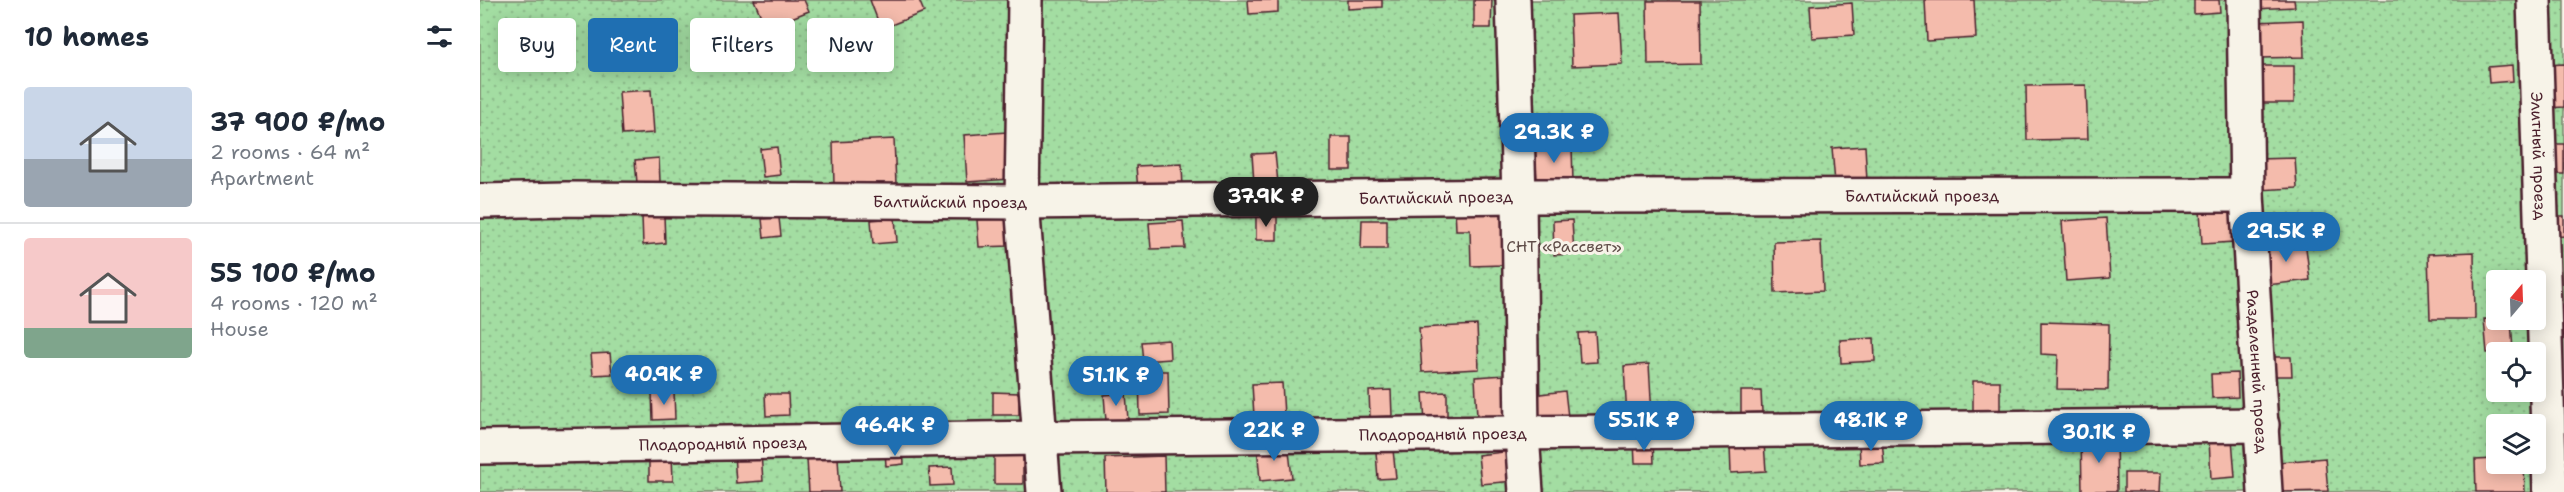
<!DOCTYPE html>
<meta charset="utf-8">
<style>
:root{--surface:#fff;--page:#f2f2f3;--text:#1f2937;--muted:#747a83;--line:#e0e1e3;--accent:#1f6fb2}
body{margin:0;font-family:"Shantell Sans",sans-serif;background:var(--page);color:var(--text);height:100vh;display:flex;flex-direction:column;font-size:22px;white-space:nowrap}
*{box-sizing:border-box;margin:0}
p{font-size:20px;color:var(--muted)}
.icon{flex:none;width:33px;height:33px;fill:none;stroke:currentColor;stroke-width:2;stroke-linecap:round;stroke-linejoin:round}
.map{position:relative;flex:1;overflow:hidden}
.side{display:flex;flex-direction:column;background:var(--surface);width:480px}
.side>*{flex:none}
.top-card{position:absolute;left:18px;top:18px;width:570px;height:54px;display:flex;gap:12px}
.needle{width:39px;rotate:19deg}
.controls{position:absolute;left:2006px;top:270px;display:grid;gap:12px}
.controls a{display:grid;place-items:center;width:60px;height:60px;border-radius:6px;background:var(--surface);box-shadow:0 3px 15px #0003;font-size:30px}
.price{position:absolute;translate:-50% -51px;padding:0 14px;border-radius:21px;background:var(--accent);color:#fff;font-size:20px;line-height:39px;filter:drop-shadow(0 2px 3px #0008)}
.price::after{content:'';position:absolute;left:50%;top:36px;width:18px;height:14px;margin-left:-9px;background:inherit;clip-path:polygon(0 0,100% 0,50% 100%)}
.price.active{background:#222;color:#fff}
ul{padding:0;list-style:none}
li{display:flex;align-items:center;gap:18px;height:150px;padding:0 24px}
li+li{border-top:2px solid var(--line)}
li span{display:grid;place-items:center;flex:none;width:168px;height:120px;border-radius:6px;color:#555}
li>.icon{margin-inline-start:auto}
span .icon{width:72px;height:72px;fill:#fffc;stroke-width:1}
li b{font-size:26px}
h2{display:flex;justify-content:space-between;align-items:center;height:72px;padding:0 24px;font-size:26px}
.tag{padding:0 21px;border-radius:6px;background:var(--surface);box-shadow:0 3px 15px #0003;font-size:21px;line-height:54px}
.tag.active{background:var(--accent);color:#fff}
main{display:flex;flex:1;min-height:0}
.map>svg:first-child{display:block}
</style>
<main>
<section class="side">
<h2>10 homes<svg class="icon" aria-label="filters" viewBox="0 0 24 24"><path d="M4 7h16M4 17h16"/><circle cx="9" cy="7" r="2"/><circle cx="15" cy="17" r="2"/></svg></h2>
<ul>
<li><span style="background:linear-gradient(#c9d6e8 60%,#9aa5b1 0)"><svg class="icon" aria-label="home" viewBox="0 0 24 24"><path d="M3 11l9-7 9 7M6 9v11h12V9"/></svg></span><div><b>37 900 ₽/mo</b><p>2 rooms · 64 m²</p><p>Apartment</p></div></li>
<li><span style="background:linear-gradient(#f6c9c9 75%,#7fa58c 0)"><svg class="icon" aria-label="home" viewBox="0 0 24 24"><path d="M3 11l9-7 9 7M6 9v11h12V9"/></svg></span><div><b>55 100 ₽/mo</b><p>4 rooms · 120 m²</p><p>House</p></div></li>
</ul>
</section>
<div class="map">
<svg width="2084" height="492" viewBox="0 0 2084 492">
<defs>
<pattern id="grass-dots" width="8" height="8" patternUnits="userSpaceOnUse" patternTransform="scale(1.5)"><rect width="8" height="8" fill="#a3dda2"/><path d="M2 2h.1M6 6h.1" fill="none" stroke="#8ebd8c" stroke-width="1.8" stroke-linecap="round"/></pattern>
</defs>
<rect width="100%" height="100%" fill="#f7f3e8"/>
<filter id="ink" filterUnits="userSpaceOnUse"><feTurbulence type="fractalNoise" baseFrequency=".0167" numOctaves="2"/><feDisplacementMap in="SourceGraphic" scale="12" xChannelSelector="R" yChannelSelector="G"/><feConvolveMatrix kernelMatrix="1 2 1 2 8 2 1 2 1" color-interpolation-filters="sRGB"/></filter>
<g filter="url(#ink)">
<path fill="url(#grass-dots)" stroke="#767e66" stroke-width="1.5" fill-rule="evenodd" d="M0 0H2084V492H0ZM2016 280H2055V320H2016ZM2016 352H2055V392H2016ZM2016 424H2055V464H2016Z"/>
<path fill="#f4bbac" stroke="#4a1f2b" stroke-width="1.5" d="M274 0H324L329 11 286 28Z
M390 0H439L444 12 401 29Z
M768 0H798V12L769 14Z
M868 0H902V7L868 9Z
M994 0H1012L1011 28H994Z
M1445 0H1494L1496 38 1447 41Z
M1714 0H1739L1740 12 1714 14Z
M1773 0H1814L1815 7 1773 9Z
M1167 1H1220L1221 64 1168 65Z
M1372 3 1374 35 1332 38 1330 6Z
M1139 13 1142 64 1092 66 1090 15Z
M1823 20 1824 57 1780 58 1779 22Z
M2084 64V107L2067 108 2064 65Z
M2032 65 2033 81 2009 83 2008 67Z
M1771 66H1814V103H1772Z
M1606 85 1608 139 1547 140 1546 86Z
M171 90 174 133 142 135 139 92Z
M527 132 530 179 487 182 484 135Z
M851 137H871V170H851Z
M414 139 416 184 354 186 353 142Z
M2068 144H2084V174H2070Z
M1092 146 1093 182H1057L1055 147Z
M1385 146 1387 181 1355 183 1352 148Z
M297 147 300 175 283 177 280 149Z
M795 153 798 183 774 184 772 154Z
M179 158 180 182 157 183 155 160Z
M1815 158 1817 188 1778 190 1777 159Z
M702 164 703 189 658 191 656 166Z
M1021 206 1023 265 991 266 990 230H976L975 207Z
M1751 208 1754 242 1722 244 1720 210Z
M184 215 185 243 163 245 162 216Z
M2071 216H2084V236L2072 237Z
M776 217H797V240H776Z
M299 218 301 236 284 238 282 219Z
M415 218 417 242 393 244 391 220Z
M1626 218 1630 278 1586 281 1582 221Z
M529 219 530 246 499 247 497 220Z
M882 220H907V249H881Z
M1092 220 1094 254 1074 255 1073 221Z
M703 221 705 248 671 249 669 223Z
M1825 240 1830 280 1787 285 1782 246Z
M1341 241 1343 291 1295 293 1294 242Z
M1994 252 1995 319H1950L1948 254Z
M2084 305V336H2077L2075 306Z
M2004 319 2031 320 2033 351 2007 353Z
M1561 322 1629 324 1628 390 1577 389 1578 355 1561 354Z
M997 325 999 369 942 372 939 328Z
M1115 332 1117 362 1100 363 1098 333Z
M1394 338 1395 361 1361 363 1360 340Z
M689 340 690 359 663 361 661 342Z
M130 353 132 374 113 375 111 354Z
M1787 357H1811L1812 376H1788Z
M1169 364 1172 416 1147 418 1144 366Z
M659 371H688L689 414 660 415Z
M1757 373 1758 397 1732 398 1731 374Z
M1025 375 1028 415 997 417 995 377Z
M1493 381H1520V413L1493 414Z
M802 383 804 415 774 416 772 384Z
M911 390 912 416 890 417 889 391Z
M1085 391 1088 417 1055 421 1052 395Z
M1261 391H1281L1282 412 1261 413Z
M194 392 195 419 173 420 172 393Z
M513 392 539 393V415H513Z
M967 392V423H945L943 393Z
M646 393 648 420 626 421 624 395Z
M285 394H308L309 415 286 416Z
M1636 436 1637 491H1602L1601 437Z
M1752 438 1755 477 1731 479 1729 439Z
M1402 439 1404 463 1380 464 1379 441Z
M1173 441 1174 463H1155L1154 442Z
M808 442 812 478 780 481 777 445Z
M1284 443 1286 471 1251 473 1250 445Z
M423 449 424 464 406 466 405 451Z
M913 450 916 478 898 479 896 452Z
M1032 451 1035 481 1001 484 998 455Z
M514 452H543V484H514Z
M281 453 283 481 256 483 254 454Z
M169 455H192L193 481H169Z
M684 456 685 492H626L625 458Z
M358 458 360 492H329L327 459Z
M1845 458 1848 491 1801 492 1799 462Z
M2016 459V464H2044L2045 492H1996L1995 460Z
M472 467 473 485 450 486 449 468Z
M1644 473H1681L1680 492H1644Z"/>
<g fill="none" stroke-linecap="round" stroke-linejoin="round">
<g stroke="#4a1f2b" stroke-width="38">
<g id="minor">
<path d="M545 0 542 202 564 492"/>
<path d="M1033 0 1039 196 1042 434 1046 492"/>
<path id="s1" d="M1764 0 1767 195 1785 492"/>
<path id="s2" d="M2054 0 2070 492"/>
<path id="s3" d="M0 201 86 199 542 202 1039 196 1767 195"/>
<path id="s4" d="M0 447 562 438 1782 425"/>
</g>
</g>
<use href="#minor" stroke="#f7f3e8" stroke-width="33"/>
</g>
</g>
<g text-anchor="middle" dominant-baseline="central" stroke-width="6" stroke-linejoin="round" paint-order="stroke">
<g font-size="16" fill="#4a1f2b" stroke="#f7f3e8">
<text stroke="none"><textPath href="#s2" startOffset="156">Элитный проезд</textPath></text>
<text stroke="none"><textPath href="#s3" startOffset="1442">Балтийский проезд</textPath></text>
<text stroke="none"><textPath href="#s3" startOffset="956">Балтийский проезд</textPath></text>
<text stroke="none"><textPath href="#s3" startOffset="470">Балтийский проезд</textPath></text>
<text stroke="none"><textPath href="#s1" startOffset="372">Разделенный проезд</textPath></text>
<text stroke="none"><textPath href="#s4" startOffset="963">Плодородный проезд</textPath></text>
<text stroke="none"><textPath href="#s4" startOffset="243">Плодородный проезд</textPath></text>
</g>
<g font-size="16" fill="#604e49" stroke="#f7f3e8">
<text x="1084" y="246">СНТ «Рассвет»</text>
</g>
</g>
</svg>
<div class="controls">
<a><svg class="needle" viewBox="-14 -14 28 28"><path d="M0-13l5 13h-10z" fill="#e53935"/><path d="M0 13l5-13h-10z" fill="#747a83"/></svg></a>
<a><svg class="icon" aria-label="locate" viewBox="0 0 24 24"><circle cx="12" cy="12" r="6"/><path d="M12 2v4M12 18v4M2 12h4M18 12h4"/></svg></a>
<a><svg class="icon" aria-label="layers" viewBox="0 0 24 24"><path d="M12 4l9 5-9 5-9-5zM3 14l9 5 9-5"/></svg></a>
</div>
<b class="price" style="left:1074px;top:164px">29.3K ₽</b>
<b class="price active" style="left:786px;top:228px">37.9K ₽</b>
<b class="price" style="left:1806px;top:263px">29.5K ₽</b>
<b class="price" style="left:184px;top:406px">40.9K ₽</b>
<b class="price" style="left:636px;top:407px">51.1K ₽</b>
<b class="price" style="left:1164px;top:452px">55.1K ₽</b>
<b class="price" style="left:1391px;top:452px">48.1K ₽</b>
<b class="price" style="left:415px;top:457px">46.4K ₽</b>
<b class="price" style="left:794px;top:462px">22K ₽</b>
<b class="price" style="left:1619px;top:464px">30.1K ₽</b>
<div class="top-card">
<a class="tag">Buy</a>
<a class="tag active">Rent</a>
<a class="tag">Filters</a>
<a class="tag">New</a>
</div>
</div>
</main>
